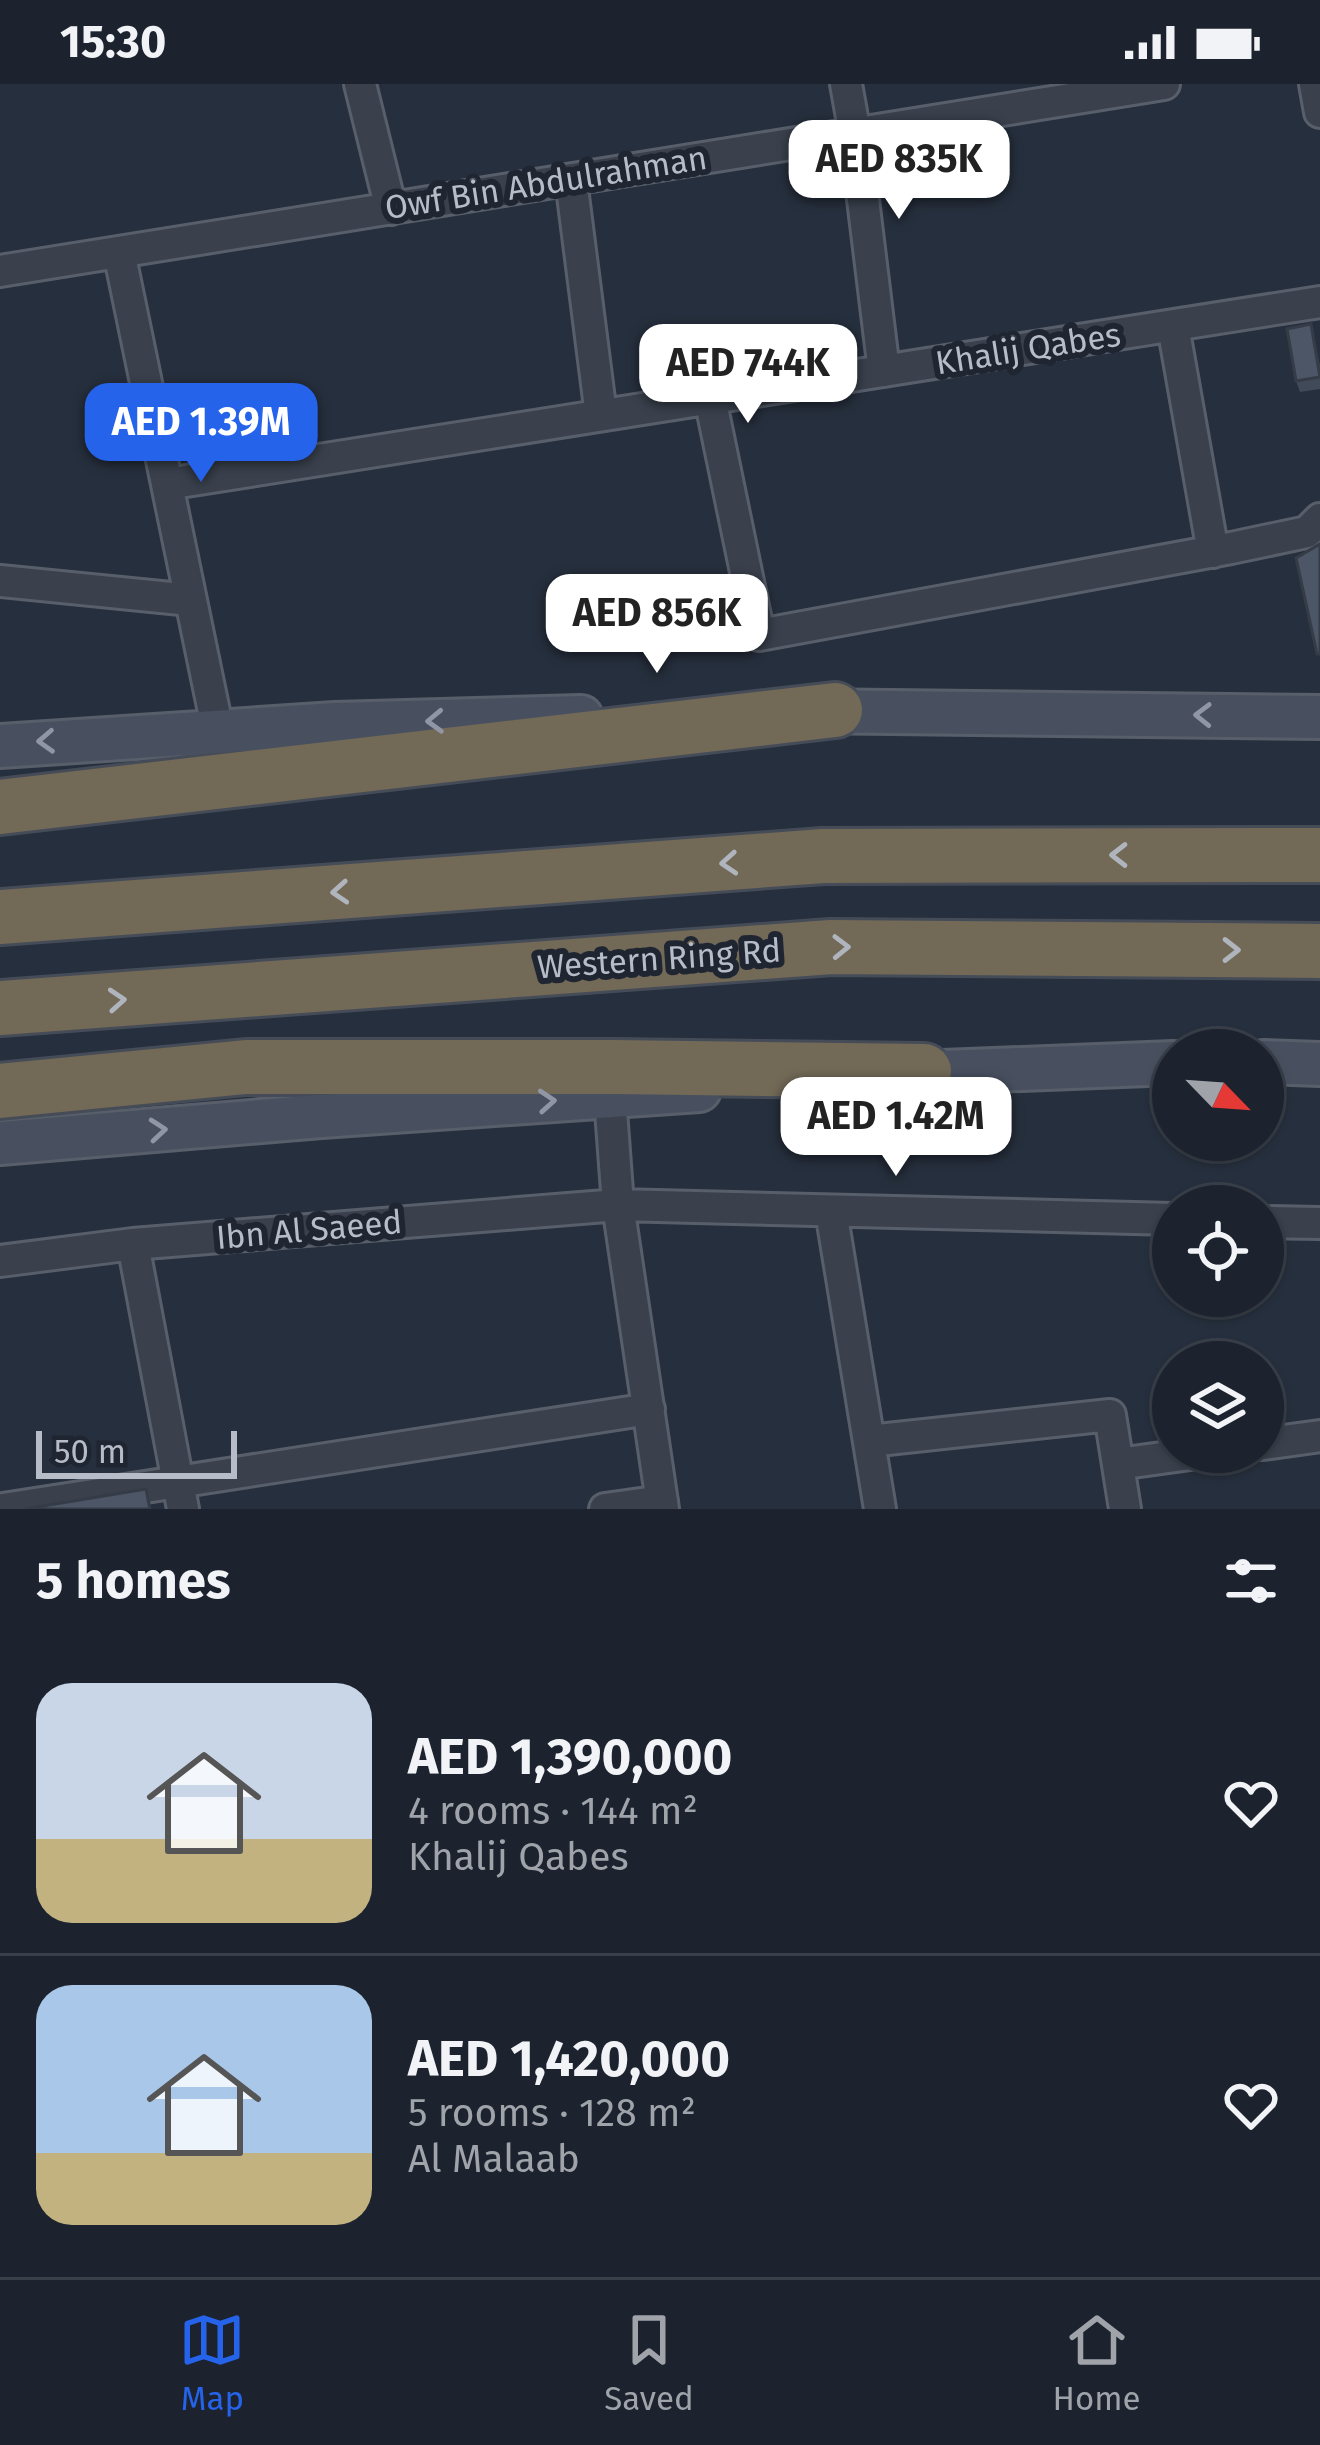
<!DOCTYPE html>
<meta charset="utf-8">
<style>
:root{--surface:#1c232e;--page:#292f3a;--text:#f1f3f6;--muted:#a0a4aa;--line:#3a404a;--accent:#2563eb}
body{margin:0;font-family:"Fira Sans",sans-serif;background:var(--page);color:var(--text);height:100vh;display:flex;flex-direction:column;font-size:45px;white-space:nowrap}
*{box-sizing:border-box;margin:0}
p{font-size:39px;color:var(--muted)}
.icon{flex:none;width:66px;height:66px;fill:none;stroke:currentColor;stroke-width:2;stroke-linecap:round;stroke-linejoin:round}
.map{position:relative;height:1425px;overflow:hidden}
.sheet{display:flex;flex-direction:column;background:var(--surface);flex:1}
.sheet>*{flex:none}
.needle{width:78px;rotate:115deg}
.buttons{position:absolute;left:1152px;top:945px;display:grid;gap:24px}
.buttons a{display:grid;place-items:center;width:132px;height:132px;border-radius:50%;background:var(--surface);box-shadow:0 3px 9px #0004,0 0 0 3px var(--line);font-size:60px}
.scale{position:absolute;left:36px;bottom:30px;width:201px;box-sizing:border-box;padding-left:12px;border:6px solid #b6bcc8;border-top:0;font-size:33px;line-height:42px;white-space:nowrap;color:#b6bcc8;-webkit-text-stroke:9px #1f2632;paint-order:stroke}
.price{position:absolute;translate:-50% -102px;padding:0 27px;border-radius:24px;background:#fff;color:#222;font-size:39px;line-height:78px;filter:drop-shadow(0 3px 6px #0008)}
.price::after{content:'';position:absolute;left:50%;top:72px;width:36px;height:27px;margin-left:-18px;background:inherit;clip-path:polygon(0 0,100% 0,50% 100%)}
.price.on{background:var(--accent);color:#fff}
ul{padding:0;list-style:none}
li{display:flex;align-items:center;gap:36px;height:300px;padding:0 36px}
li+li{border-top:3px solid var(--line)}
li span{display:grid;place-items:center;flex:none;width:336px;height:240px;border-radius:36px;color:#555}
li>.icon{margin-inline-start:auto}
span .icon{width:144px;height:144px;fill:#fffc;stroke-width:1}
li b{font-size:51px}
h2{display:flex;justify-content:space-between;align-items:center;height:144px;padding:0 36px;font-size:51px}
.status{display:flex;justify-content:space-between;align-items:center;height:84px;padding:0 60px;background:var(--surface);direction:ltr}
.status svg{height:33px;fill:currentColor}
.menu{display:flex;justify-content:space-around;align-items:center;height:168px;border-top:3px solid var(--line);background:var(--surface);font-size:33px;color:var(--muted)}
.menu a{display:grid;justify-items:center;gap:6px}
.menu .on{color:var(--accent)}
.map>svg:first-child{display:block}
</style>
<div class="status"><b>15:30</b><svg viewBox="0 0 49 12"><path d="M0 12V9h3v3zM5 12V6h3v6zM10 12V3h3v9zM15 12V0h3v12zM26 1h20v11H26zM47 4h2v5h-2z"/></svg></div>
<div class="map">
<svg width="1320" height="1425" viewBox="0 0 1320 1425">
<rect width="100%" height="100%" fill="#262f3d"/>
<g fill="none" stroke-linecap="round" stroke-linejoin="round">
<g stroke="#585f6b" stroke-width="36">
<path id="minor" d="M360 0 391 125
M846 0 855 50 884 287
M1315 0 1320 28
M571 96 601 331
M119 168 218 647
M0 187 1164 0
M1173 242 1213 468
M710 314 759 551 1231 464 1307 448 1320 435
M167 400 1320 218
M0 497 191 516
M610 1013 618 1121 663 1425
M831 1127 880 1425
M1263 1138 1320 1139
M133 1160 183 1425
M0 1177 133 1160 618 1121 1173 1135
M869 1357 1110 1331 1125 1425
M1263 1360 1320 1352
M1118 1380 1205 1368
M3 1425 649 1325
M605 1425 662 1417"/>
</g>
<g stroke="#585f6b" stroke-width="48">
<path id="secondary" d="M805 627 1320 633
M0 662 335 640 581 633
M1263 978 1320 980
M892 990 1173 979
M0 1059 321 1032 699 1006"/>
</g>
<g stroke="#454c58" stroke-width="60">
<path id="motorway" d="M0 723 835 626
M0 833 823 772 1320 771
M0 924 831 863 1320 867
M0 1007 246 983H615L924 987"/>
</g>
<use href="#minor" stroke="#3a414d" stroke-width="30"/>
<use href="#secondary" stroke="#485060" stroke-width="42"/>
<use href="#motorway" stroke="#726957" stroke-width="54"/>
</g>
<path fill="#414a58" d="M1311 240 1320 282V305L1300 308 1296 297Z"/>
<path fill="#4c5666" stroke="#353c47" stroke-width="3" d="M1311 240 1320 293 1296 297 1287 245Z
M1320 460V570H1317L1296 474Z
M146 1405 150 1425H25Z"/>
<defs><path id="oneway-chevron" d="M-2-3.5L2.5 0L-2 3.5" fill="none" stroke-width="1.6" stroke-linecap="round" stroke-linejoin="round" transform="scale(3)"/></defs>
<g stroke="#9096a4">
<use href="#oneway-chevron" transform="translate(1203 631) rotate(-179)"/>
<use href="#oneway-chevron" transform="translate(435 637) rotate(178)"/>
<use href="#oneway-chevron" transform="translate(46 657) rotate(177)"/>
<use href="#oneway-chevron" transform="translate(547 1017) rotate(-4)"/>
<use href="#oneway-chevron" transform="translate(158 1046) rotate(-5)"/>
</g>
<g stroke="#afb4bd">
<use href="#oneway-chevron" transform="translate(1119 771) rotate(180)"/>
<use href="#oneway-chevron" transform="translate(729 779) rotate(176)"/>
<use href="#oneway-chevron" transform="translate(340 808) rotate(176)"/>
<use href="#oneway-chevron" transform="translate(841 863) rotate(-1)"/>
<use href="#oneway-chevron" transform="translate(1231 866)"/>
<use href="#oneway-chevron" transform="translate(117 916) rotate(-4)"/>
</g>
<g text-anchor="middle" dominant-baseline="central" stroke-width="12" stroke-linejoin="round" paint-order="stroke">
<g font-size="33" fill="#b6bcc8" stroke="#1f2632">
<text transform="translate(546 99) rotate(-9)">Owf Bin Abdulrahman</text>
<text transform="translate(1028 265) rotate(-9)">Khalij Qabes</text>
<text transform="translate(659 875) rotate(-4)">Western Ring Rd</text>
<text transform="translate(309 1146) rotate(-5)">Ibn Al Saeed</text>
</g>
</g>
</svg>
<div class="buttons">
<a><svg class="needle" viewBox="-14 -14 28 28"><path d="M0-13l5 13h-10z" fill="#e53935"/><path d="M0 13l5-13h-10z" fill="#a0a4aa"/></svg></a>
<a><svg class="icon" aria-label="locate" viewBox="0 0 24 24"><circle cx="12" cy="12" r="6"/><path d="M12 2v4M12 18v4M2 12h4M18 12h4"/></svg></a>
<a><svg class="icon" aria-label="layers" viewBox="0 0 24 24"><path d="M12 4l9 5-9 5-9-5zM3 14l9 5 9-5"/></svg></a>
</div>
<div class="scale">50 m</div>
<b class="price" style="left:899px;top:138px">AED 835K</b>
<b class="price" style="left:748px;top:342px">AED 744K</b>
<b class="price on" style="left:201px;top:401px">AED 1.39M</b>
<b class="price" style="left:657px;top:592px">AED 856K</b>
<b class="price" style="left:896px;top:1095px">AED 1.42M</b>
</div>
<section class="sheet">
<h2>5 homes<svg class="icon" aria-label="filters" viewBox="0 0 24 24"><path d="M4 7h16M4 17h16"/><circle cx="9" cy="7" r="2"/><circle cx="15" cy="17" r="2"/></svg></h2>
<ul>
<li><span style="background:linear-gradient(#c9d6e8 65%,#c2b280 0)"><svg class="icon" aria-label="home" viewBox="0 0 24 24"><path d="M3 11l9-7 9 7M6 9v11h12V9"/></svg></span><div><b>AED 1,390,000</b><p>4 rooms · 144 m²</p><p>Khalij Qabes</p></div><svg class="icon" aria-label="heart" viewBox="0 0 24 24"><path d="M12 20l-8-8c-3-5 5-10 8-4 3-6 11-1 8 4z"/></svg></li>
<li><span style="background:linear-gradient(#a9c7e8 70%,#c2b280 0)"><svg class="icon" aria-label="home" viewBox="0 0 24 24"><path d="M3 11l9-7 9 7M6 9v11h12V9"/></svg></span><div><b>AED 1,420,000</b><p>5 rooms · 128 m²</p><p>Al Malaab</p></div><svg class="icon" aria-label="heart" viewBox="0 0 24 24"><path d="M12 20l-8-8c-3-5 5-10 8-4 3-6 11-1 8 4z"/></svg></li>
</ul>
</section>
<nav class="menu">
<a class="on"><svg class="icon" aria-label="map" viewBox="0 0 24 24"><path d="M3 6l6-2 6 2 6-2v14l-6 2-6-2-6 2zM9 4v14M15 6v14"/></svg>Map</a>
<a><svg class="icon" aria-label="saved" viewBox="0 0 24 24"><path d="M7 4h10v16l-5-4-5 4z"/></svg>Saved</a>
<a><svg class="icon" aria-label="home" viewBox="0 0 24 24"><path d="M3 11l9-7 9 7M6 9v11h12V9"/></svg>Home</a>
</nav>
